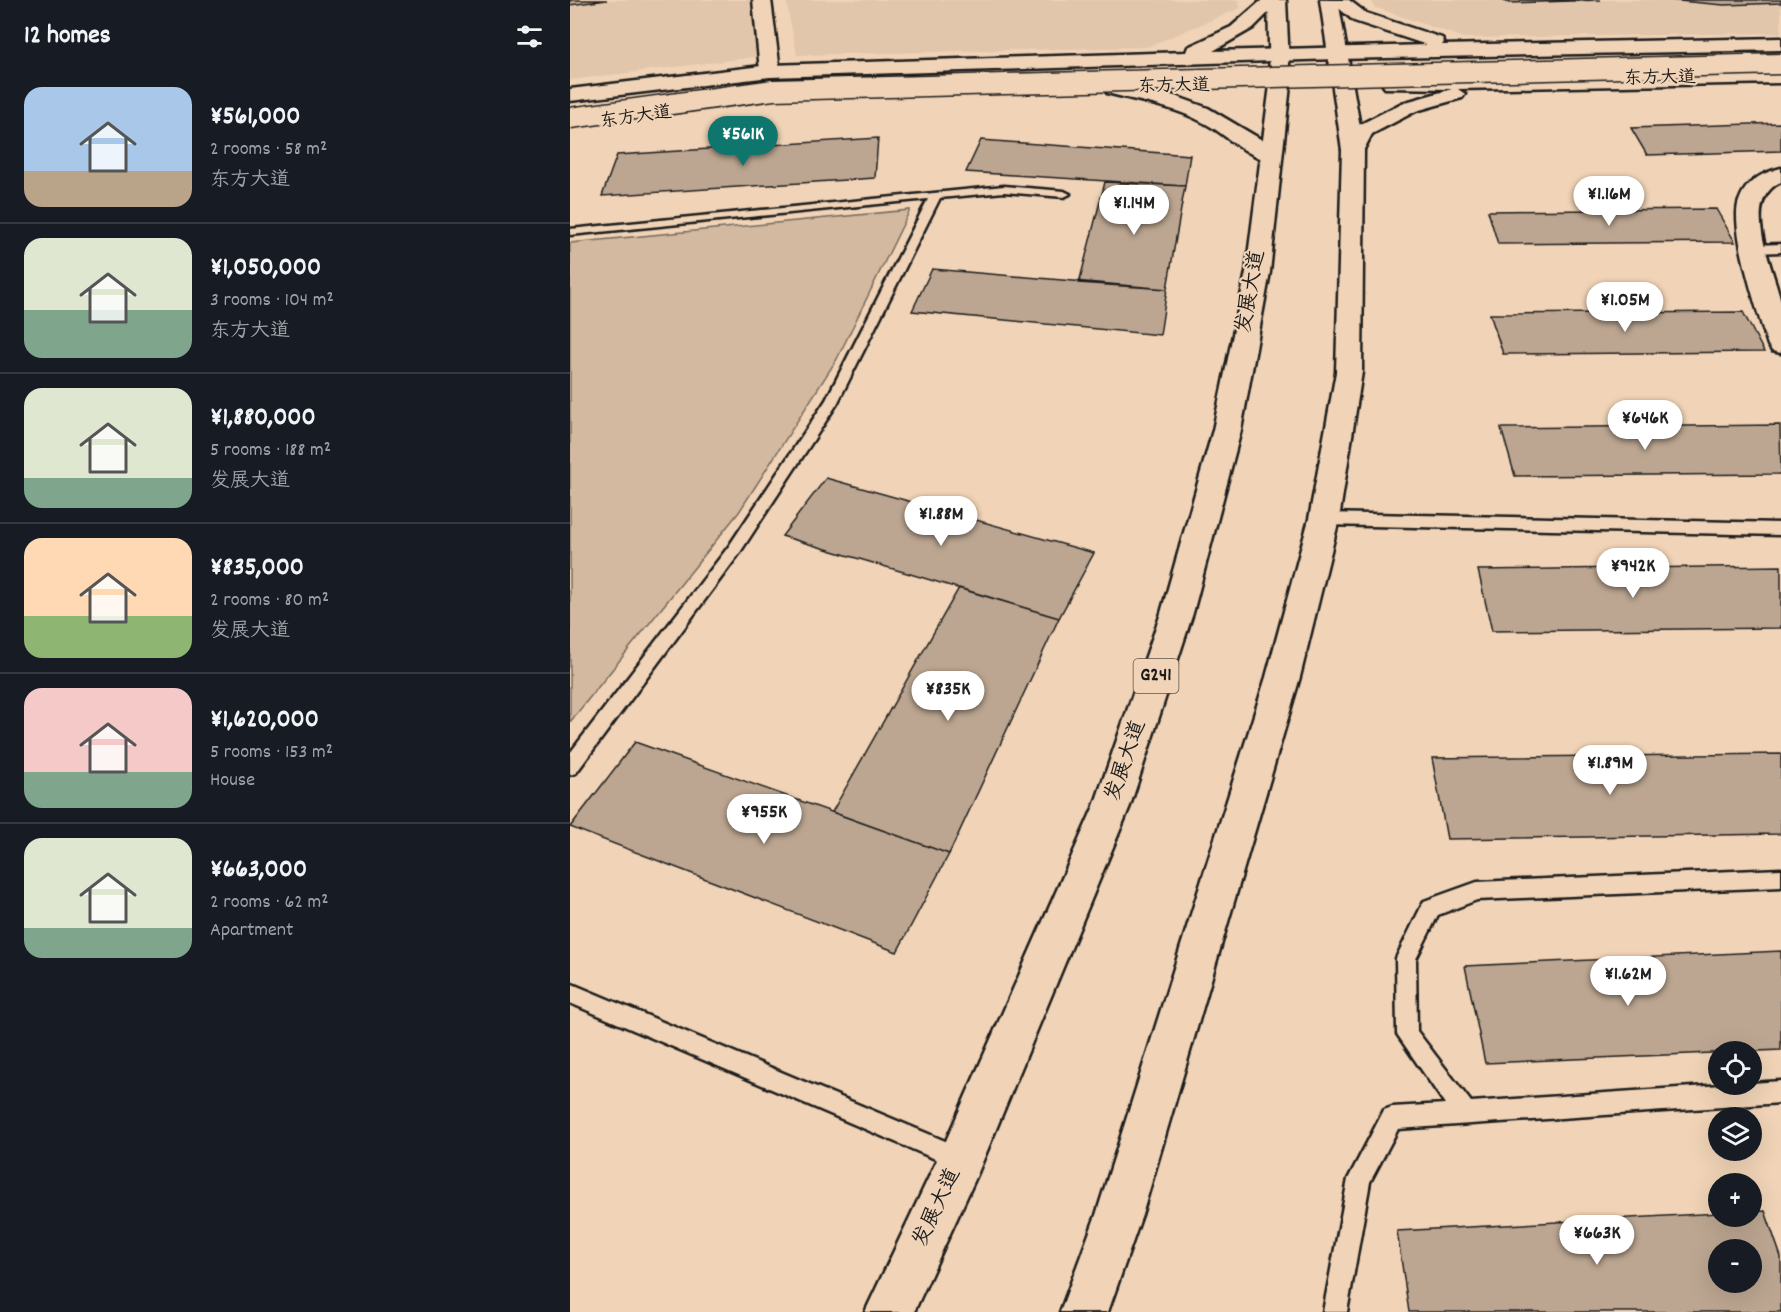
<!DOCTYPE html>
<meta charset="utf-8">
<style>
:root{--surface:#171b24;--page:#20242c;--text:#f1f3f6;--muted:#9ea1a6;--line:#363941;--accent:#0f766e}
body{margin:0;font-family:Dekko,"LXGW WenKai TC",sans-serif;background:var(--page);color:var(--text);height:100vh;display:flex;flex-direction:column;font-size:22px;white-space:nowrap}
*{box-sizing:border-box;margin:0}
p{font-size:20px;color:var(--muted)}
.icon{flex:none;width:33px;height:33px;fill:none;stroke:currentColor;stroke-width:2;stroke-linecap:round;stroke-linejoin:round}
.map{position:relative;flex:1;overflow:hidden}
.panel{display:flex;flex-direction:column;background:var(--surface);width:570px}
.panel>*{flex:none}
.tools{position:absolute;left:1138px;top:1041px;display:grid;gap:12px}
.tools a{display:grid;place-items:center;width:54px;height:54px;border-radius:50%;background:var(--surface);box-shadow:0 6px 24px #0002;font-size:30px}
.price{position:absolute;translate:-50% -51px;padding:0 14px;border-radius:21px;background:#fff;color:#222;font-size:20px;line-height:39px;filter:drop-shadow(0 2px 3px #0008)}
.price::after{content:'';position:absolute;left:50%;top:36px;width:18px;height:14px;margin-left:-9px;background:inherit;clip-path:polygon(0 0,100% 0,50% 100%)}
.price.active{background:var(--accent);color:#fff}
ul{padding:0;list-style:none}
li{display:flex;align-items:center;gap:18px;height:150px;padding:0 24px}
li+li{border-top:2px solid var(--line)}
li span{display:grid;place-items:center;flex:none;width:168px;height:120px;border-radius:18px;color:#555}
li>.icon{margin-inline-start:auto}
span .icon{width:72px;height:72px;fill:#fffc;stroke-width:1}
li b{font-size:26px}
h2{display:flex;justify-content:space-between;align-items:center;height:72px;padding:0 24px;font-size:26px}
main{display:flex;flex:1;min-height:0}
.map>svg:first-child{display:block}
</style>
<main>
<section class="panel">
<h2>12 homes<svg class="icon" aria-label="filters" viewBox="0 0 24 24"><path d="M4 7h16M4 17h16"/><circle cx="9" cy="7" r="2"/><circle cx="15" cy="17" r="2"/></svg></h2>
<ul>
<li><span style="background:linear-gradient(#a9c7e8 70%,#b9a48a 0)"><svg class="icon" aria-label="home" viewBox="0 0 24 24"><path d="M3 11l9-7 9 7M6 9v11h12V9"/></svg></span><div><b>¥561,000</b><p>2 rooms · 58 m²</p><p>东方大道</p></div></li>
<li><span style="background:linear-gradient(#dfe7d0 60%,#7fa58c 0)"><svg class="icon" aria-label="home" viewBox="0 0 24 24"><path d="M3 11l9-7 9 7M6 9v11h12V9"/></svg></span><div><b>¥1,050,000</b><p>3 rooms · 104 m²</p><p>东方大道</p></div></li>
<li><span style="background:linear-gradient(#dfe7d0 75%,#7fa58c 0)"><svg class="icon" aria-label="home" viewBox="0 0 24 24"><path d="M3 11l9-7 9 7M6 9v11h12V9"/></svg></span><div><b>¥1,880,000</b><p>5 rooms · 188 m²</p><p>发展大道</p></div></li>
<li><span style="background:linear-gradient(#ffd9b3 65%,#8fb573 0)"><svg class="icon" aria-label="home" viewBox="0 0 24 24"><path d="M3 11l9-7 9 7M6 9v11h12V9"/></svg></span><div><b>¥835,000</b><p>2 rooms · 80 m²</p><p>发展大道</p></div></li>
<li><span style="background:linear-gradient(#f6c9c9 70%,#7fa58c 0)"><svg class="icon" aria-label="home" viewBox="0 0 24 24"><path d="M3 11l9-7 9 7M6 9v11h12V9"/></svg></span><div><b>¥1,620,000</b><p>5 rooms · 153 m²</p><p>House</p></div></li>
<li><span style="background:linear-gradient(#dfe7d0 75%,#7fa58c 0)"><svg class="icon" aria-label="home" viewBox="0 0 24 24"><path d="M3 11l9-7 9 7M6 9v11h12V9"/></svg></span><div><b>¥663,000</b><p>2 rooms · 62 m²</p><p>Apartment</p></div></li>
</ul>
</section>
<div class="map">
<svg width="1211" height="1312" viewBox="0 0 1211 1312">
<rect width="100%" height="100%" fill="#f1d4b7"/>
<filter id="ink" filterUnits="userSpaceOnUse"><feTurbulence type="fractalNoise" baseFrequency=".0167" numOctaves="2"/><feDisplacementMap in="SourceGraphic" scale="12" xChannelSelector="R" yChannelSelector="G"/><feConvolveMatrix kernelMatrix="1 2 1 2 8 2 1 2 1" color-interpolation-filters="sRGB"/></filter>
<g filter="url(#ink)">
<path fill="#e1c6ac" d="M0 0H180L186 57 0 80Z
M216 0H669L670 8 577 47 227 55Z
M802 0H1211V33L894 38 804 7Z"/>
<path fill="#d2b9a0" stroke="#776a5e" stroke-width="1.5" d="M340 210 267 359 169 512 0 722V243Z"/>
<path fill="#bca691" stroke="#1c1c1c" stroke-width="1.5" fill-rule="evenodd" d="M0 0H37L0 5Z
M931 0H1031L939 3Z
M1098 0H1211V3L1154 5Z
M1211 123V151L1077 155 1061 128Z
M308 138 305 178 32 196 47 155Z
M411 140 620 155 615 186 396 172Z
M535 182 615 186 597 289 509 283Z
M1146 209 1165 242 928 244 918 211Z
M362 269 597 289 590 335 342 311Z
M1173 312 1194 352 933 354 920 314Z
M1210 425 1211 474 945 476 931 428Z
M256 478 524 553 489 618 212 536Z
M1211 566V628L922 631 908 570Z
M389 588 489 618 379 854 262 812Z
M65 742 379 854 327 952 0 827Z
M1211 754V834L877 839 862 758Z
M1211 951V1050L915 1063 895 966Z
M1195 1211 1211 1257V1312H839L827 1231 1149 1213V1216H1182V1212ZM1149 1250H1182V1282H1149Z"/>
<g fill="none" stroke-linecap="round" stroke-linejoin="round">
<g stroke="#1c1c1c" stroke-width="5">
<path id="lane" d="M434 186 494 191 500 194 494 197 434 192 370 198 267 404 169 554 6 773 0 775V753L159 546 256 400 358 199 0 235V229Z
M1211 244V252L1185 253 1179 249 1185 245Z
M754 513 1211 523V535L754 525 747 519Z
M1211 869V887L907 900 868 915 846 959 847 1031 901 1102 1211 1081V1103L828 1129 800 1182 777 1312H753L778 1179 814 1110 822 1107 875 1104 827 1034 826 958 854 901 907 882Z
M0 983 399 1151 402 1159 399 1167 391 1170 0 1003Z"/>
</g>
<g stroke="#1c1c1c" stroke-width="5">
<path id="street" d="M1211 168V182C1169 201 1204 268 1211 302 1211 318 1211 337 1211 353L1202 351 1198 345C1189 316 1159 227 1169 201 1176 181 1192 173 1211 168Z"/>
</g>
<g stroke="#1c1c1c" stroke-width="5">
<path id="secondary" d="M183 0H201L210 71 207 75H193L190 71Z"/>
</g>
<g stroke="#1c1c1c" stroke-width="5">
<path id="primary" d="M692 0H711L683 28 643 51 857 45 784 21 759 0H779L796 13 872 38 874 42 872 45 1211 38V50L767 59 200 77 0 101V89L200 65 616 52 618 47 661 27Z
M1211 71V83L888 89 895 94 892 98 846 111 802 134 791 155H775L772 150 787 126 832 103 882 89 815 88 812 84 815 80 822 78Z
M544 83 605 96 638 108 709 150 712 155 709 160C688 165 660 139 643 128 609 107 575 103 537 93L534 89 537 85Z"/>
</g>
<g stroke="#1c1c1c" stroke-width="5">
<path id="highway" d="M698 0H716L720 85 700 272 671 430 623 613 560 806 407 1175 344 1312H295L375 1143 524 806 591 613 643 430 676 272 700 85Z
M750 0H768L794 150 792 372 769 519 730 677 572 1215 538 1312H490L526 1215 696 677 739 519 766 372 772 150Z"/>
</g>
<use href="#lane" fill="#f1d4b7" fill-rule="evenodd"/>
<use href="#street" fill="#f1d4b7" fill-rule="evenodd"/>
<use href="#secondary" fill="#f1d4b7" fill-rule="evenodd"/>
<use href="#primary" fill="#f1d4b7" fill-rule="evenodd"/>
<use href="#highway" fill="#f1d4b7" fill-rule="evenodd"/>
<g stroke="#1c1c1c" stroke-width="23" stroke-linecap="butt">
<path id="primary-bridge" d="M0 118 203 90 1211 64"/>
</g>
<use href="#primary-bridge" stroke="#f1d4b7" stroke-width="20"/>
</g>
</g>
<g text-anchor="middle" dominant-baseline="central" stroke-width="4.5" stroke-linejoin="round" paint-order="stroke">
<g font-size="18" fill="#1c1c1c" stroke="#f1d4b7">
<text transform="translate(1090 79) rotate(-1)">东方大道</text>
<text transform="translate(604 87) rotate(-1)">东方大道</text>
<text transform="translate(66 118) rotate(-8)">东方大道</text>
</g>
<rect fill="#f1d4b7" stroke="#5c534a" stroke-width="1.5" x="563.5" y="659" width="45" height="34" rx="4.5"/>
<g font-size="20" font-weight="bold" fill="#1c1c1c">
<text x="586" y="676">G241</text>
</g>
<g font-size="21" fill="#1c1c1c" stroke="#f1d4b7">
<text transform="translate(682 292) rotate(-80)">发展大道</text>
<text transform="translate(557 761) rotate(-71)">发展大道</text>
<text transform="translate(368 1208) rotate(-65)">发展大道</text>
</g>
</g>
</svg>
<div class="tools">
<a><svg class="icon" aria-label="locate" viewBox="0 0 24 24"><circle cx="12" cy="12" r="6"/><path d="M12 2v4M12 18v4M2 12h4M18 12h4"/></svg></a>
<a><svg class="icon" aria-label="layers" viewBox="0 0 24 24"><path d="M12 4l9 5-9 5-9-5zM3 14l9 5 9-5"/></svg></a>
<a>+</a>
<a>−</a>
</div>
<b class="price active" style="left:173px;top:167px">¥561K</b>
<b class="price" style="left:1039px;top:227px">¥1.16M</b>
<b class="price" style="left:564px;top:236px">¥1.14M</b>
<b class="price" style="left:1055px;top:333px">¥1.05M</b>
<b class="price" style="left:1075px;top:451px">¥646K</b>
<b class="price" style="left:371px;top:547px">¥1.88M</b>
<b class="price" style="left:1063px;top:599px">¥942K</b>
<b class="price" style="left:378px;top:722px">¥835K</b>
<b class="price" style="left:1040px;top:796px">¥1.89M</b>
<b class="price" style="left:194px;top:845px">¥955K</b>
<b class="price" style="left:1058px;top:1007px">¥1.62M</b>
<b class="price" style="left:1027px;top:1266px">¥663K</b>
</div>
</main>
